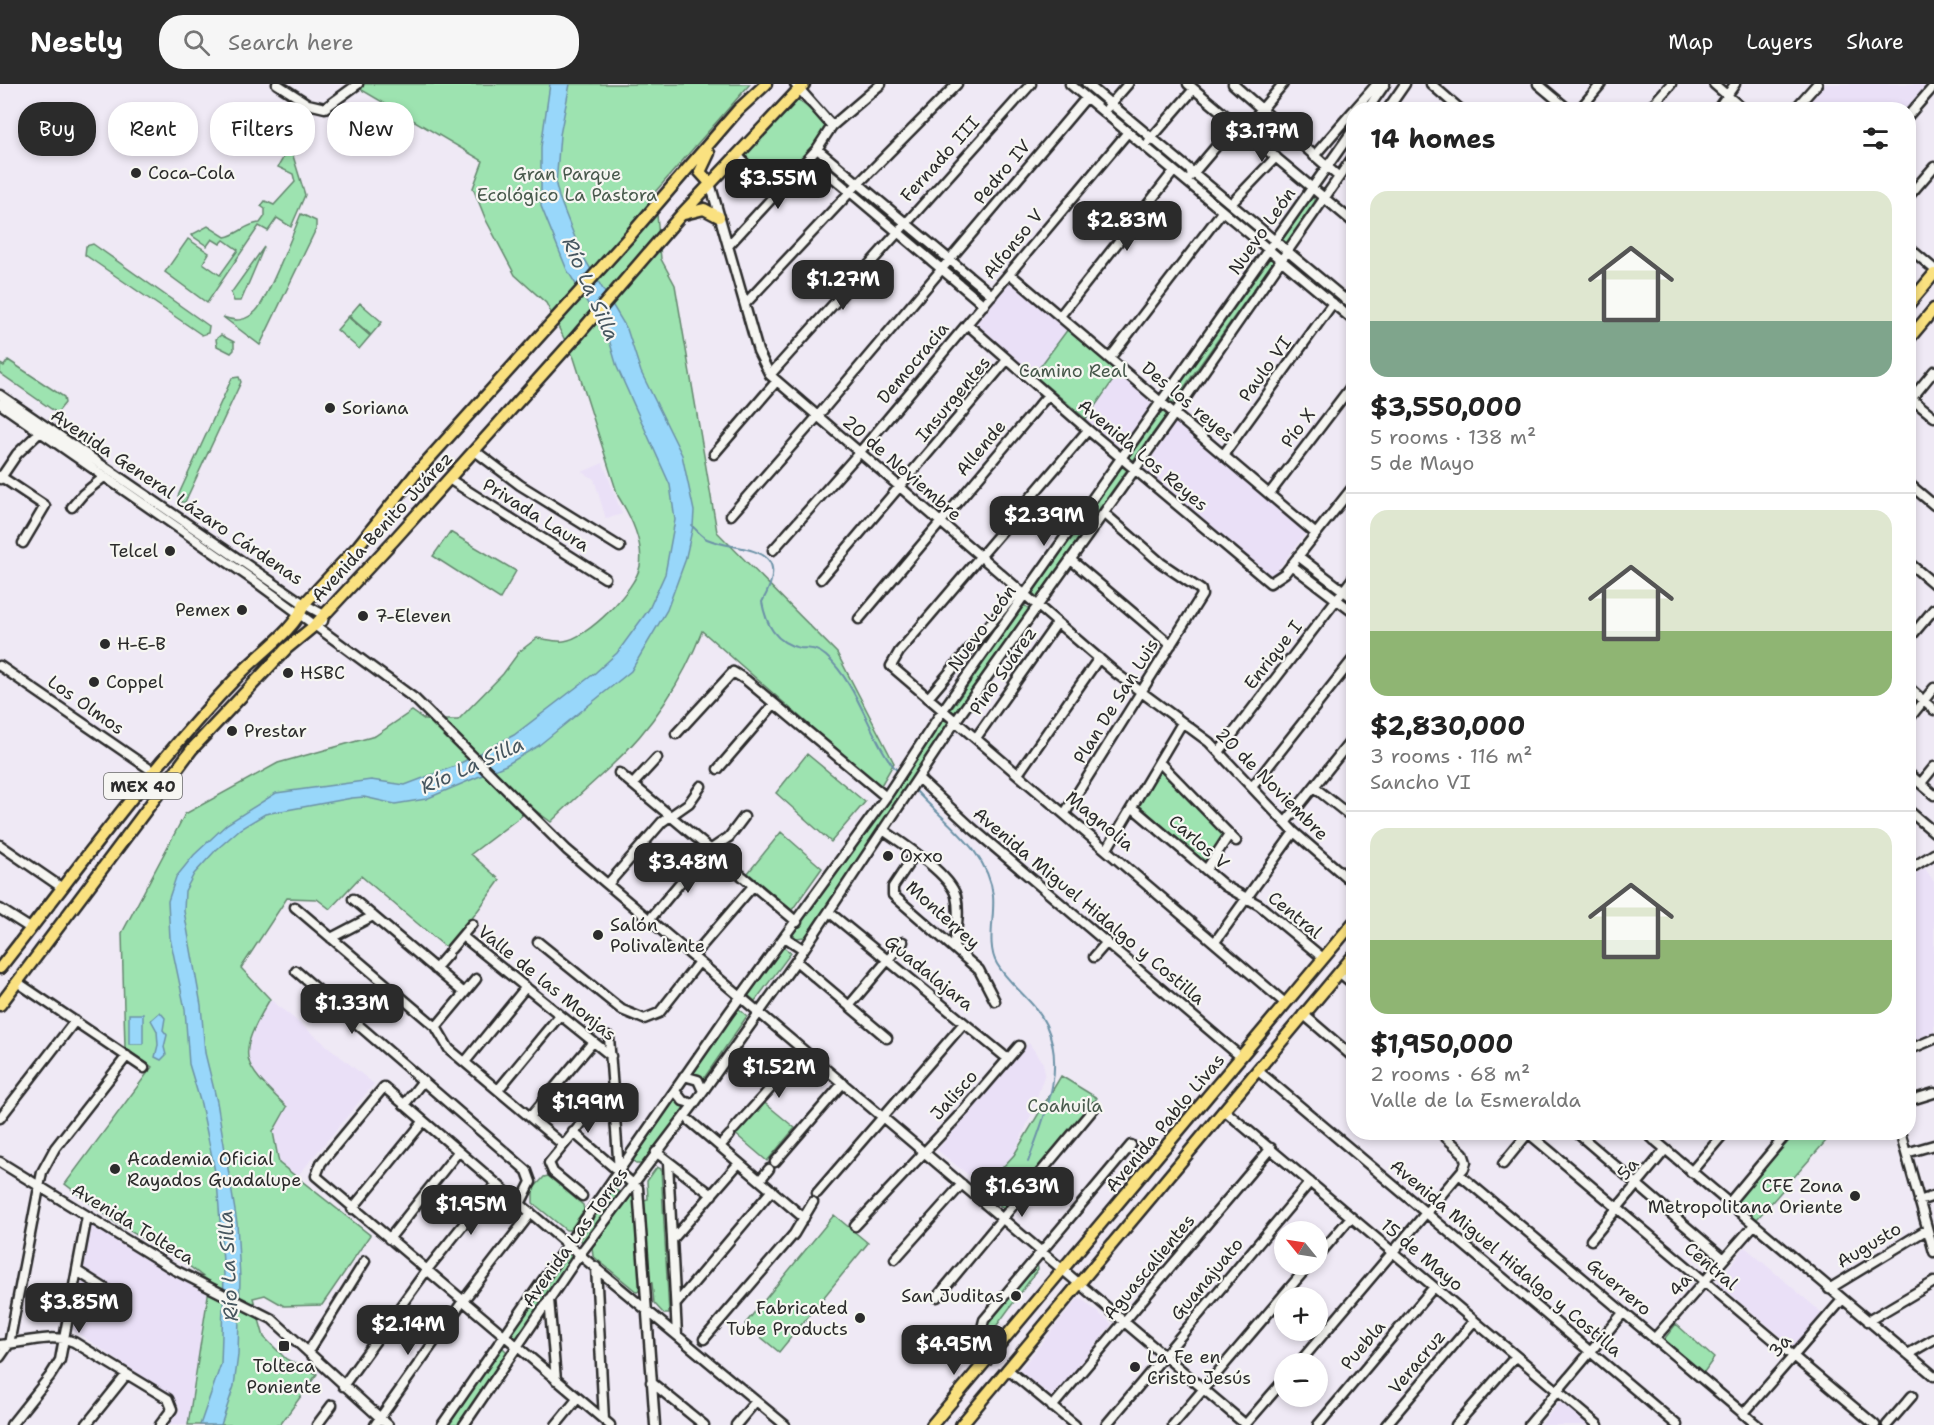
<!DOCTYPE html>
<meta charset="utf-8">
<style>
:root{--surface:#fff;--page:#f6f6f6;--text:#222;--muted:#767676;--line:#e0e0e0;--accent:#2b2b2b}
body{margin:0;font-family:"Shantell Sans",sans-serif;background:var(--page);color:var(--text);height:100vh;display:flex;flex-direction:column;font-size:22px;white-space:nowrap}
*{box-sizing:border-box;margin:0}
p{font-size:20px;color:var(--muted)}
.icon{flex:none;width:33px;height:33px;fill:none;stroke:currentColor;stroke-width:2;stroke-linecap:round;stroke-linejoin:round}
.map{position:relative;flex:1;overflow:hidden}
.panel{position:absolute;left:1346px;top:18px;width:570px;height:1038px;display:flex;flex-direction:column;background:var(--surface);border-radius:24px;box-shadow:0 3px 9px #0003}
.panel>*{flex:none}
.top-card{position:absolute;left:18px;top:18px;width:570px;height:54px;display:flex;gap:12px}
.needle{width:39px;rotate:300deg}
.buttons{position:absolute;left:1274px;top:1137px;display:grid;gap:12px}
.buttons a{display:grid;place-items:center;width:54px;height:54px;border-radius:50%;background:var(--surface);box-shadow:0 3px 9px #0003;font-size:30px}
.price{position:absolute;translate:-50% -51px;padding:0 14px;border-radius:12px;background:var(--accent);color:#fff;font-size:20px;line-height:39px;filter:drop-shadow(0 2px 3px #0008)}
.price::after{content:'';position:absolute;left:50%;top:36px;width:18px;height:14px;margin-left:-9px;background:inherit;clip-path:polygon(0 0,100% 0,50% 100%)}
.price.on{background:#222;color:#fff}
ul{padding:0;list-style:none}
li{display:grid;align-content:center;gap:12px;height:318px;padding:0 24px}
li+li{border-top:2px solid var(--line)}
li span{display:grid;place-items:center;height:186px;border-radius:18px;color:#555}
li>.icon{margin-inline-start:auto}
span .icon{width:108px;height:108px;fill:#fffc;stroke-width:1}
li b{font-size:26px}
h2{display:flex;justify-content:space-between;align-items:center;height:72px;padding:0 24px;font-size:26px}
.chip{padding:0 21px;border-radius:24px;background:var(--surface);box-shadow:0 3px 9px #0003;font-size:21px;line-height:54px}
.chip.on{background:var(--accent);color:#fff}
header{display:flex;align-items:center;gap:36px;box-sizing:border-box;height:84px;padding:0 30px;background:var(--accent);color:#fff}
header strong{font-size:28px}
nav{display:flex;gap:33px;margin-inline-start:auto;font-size:21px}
.search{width:420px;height:54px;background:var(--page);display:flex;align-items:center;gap:15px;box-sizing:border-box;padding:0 21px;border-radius:24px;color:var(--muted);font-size:22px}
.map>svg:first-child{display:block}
</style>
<header>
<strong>Nestly</strong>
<div class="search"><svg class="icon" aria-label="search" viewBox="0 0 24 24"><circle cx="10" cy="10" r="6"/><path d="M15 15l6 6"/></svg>Search here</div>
<nav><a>Map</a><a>Layers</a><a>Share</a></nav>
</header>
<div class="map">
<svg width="1934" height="1341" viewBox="0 0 1934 1341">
<rect width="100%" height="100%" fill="#efe9f5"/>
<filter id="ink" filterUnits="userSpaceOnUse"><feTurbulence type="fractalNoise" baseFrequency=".0167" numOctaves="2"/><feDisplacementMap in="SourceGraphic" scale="12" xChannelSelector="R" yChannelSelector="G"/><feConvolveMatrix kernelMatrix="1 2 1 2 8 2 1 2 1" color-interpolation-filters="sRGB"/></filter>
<g filter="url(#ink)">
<path fill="#eae0f7" d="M1824 0H1928L1907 25H1803Z
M1007 199H1014L1153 317 1125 361H1116L976 242 977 236Z
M1176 337 1306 449 1272 493 1144 385Z
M603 379 622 430 606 435 594 395 582 388Z
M1925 784 1934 798V950L1908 960V794Z
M270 915 374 1000 297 1093 279 1079 273 1048 287 1022 259 996 249 981 246 971 249 950Z
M1029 959 1043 979 1045 989 1031 1031 1014 1071 985 1104 937 1066Z
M90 1140 208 1210 188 1341H166L180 1324 172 1313 73 1246 81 1196 112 1215 117 1207 84 1185Z
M1745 1163 1822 1229 1794 1263 1717 1199Z
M1079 1213 1112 1240 1053 1314 1019 1287Z
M1563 1319 1589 1341H1540L1558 1320Z"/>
<path fill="#9de3b0" stroke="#64876e" stroke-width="1.5" d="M358 0H750L655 108 661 175 675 201 717 448 837 569 894 679 880 703 702 547C683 597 651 645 612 681 592 700 571 718 551 738L532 724 471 770 500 796 449 866 361 792 330 825 317 815 287 814 241 884 270 915C236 973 240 978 287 1023L273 1048 279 1079 370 1151 322 1221 284 1222 265 1211 253 1214 264 1253 286 1275 317 1290 280 1341H188L210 1198 185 1179 116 1139 65 1100 152 983 125 964 122 849 185 730 278 679 375 652 412 627 425 636H458L503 590 519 568 537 554C545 555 556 558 564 557 587 555 636 505 640 482 644 458 630 431 618 412L574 274 546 219 515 191 486 136 473 104 483 77 355 2Z
M795 13 828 41 827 47 776 99H767L739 72Z
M290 62 305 111 291 143 277 134 268 147 259 142 207 219 165 188 188 155 209 169 203 179 220 191 238 166 224 156 220 160 212 155 207 162 191 151 208 142 225 153C238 151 247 139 260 139L265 132V125L261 122 265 117 274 121 295 98 293 90 278 83Z
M1312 113 1316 117 1287 160 1282 156Z
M301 130 316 137V145L260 261 223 233C236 238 246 237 256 227 268 215 293 149 301 130Z
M93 160 209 242 208 249 202 251 85 171 86 162Z
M264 163 241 217H234L231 209Z
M1270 174 1274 177 1173 319 1170 316 1178 303Z
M360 219 382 238 371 251 349 232Z
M348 233 370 252 359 265 337 246Z
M1068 245 1119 288 1086 335 1034 291Z
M221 251 234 258V266L231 269 217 262 216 255Z
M8 276 64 313 65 319 57 329 0 289V280L4 282Z
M239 293 241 298 185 418H180L178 412 232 294Z
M1163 326 1168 329 1132 378 1128 374Z
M1122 382 1127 386 1037 513 1032 508Z
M450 448 516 487 500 515 433 472Z
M1024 521 1029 525 954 630 950 627Z
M943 635 950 640 805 853 796 854 791 849Z
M807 670 865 718 831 758 776 709Z
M1156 685 1161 686 1224 750 1206 777H1203L1139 721Z
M781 748 822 784 792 826 748 789Z
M782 862 791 869 755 917 747 910Z
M738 924 747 932 702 997 691 989Z
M1061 992 1097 1014 1003 1124 982 1106 1014 1071Z
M675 1014 686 1023 641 1080H636L633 1076Z
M761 1016 795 1044 767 1077 733 1048Z
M1796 1049H1833L1757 1135 1738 1119V1114Z
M657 1083 661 1085 669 1230H664L654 1219 652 1199H648L644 1116 648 1115 647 1097Z
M548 1092 583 1121 584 1126 570 1146H566L533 1119V1105L544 1093Z
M636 1103 642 1205 637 1208 593 1172 592 1163Z
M614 1104 622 1110 585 1158H582L580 1155Z
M834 1131 868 1159 779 1268 745 1240Z
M568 1169 574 1173 516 1256 510 1251Z
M1037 1179 1038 1185 992 1248 984 1243Z
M1676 1240 1714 1274 1702 1291 1665 1259V1254Z
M501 1262 507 1268 458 1341H448Z"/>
<path fill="#98d7fa" stroke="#6c92a7" stroke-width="1.5" d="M550 0H570L560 51 556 101 559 113 581 169 627 245 641 288 682 371 694 427 693 442 685 477 667 526 631 587 538 662 506 681 426 715 395 720 364 713 352 714 265 730 240 745 215 767 194 790 185 807 184 827 201 921 205 969 217 1018 237 1139 240 1194 238 1271 234 1302 221 1341H200L221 1280 224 1191 217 1097 201 1020 189 980 185 925 170 854 168 817 176 793 194 771 227 740 276 709 371 696 405 701 455 682 514 651 595 589 617 569 649 525 665 490 675 436 670 401 617 283 608 252 567 186 541 122V63Z
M160 928 165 934 163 946 167 951 164 963 166 971 161 976 155 973 158 961 157 947 151 936Z
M129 930H143V960H129Z"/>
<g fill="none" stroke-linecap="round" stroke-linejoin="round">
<path stroke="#6c92a7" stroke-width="2" d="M692 442C697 446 701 452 707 455 739 469 796 458 762 518 766 540 775 559 800 564 811 565 817 564 826 572 860 602 870 657 899 689
M916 707C944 738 989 767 993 812 995 833 986 861 997 880 1010 902 1035 917 1046 941 1067 986 1043 1035 1028 1078"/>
<g stroke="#2b2b2b" stroke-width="13">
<path id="minor" d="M277 0 308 20 325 24 358 0
M795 0 832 42
M1070 0 1353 236
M1087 0 1353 222
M1188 0 1353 138
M1233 0 1339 93
M1431 0 1461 26
M1538 0 1569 26
M1714 0 1744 26
M1108 23 1128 0
M1354 26 1377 0
M1367 26 1385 0
M1387 26 1405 0
M1579 26 1601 0
M1648 26 1671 0
M1717 26 1735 0
M1794 26 1817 0
M1908 32 1934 2
M1244 46 1283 0
M1149 57 1194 5
M817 65 992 211
M738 72 774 111
M1314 72 1353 27
M810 74 984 221
M1191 92 1236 39
M710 99 758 267 770 291 1117 590 1209 658 1294 748 1353 799
M1908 113 1934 83
M1231 120 1276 73
M728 162 817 65 832 42 881 0
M1908 163 1934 185
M1010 190 1316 450
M1345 216 1353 207
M745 220 851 107 957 0
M1060 232 1174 87
M967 240 1088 346 1270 499 1285 489 1353 403
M1110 274 1222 128
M770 291 1031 0
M0 311 304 520 324 531 323 537
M1908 312 1934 333
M1912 314 1934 287
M0 320 256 498 415 615 567 766 1246 1341
M1088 346 899 568 891 582 1285 919
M475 367 520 401 620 463
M714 370 776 298
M1224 370 1333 219
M0 392 45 422 23 459
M0 395 17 370 40 348
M449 395 605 494
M1908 399 1934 421
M1270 409 1353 300
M72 423 83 410 104 393
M731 431 817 333 1086 14
M773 466 859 369 1128 48
M1298 472 1353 514
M1071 476 1171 561
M1908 478 1934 500
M1291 481 1353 528
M821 495 1007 276
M859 535 1048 311
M1908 556 1934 525
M0 582 154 688
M1908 603 1934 626
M928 614 1019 506
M1908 636 1934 604
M676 650 733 588 746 596 886 713
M976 654 1057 539
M1219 668 1353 494
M1159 678 1236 757
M718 685 774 620
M619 689 797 838
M1908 689 1934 711
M1018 690 1099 574
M918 694 972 744 1241 973
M1921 699 1934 683
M633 700 657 674
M1252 703 1353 575
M1315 704 1353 734
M1133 724 1225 802 1259 821 1323 874
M1908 726 1934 748
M1065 729 1202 511 1201 506 1161 479 1104 429
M1285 739 1353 654
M883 746C902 759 950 790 956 812 960 828 956 848 954 864
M0 761 61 803
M1107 765 1182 639
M915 770 893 803V811L979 886 995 917
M1206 786 1229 751
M1908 786 1934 770
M608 800 662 738 689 719 701 702
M353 815 464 909
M295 823 436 943 449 965 562 1060
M0 825 30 844
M829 828 1008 975
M650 835 704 770 729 753 744 733
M462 852 611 972
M331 854 373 832
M786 854 803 865
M538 858 622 926 644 935 659 929 699 878
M1215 858 1294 748
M451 865 472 840
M693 872 753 802
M1094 873 1107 858
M796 877 887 954
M435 885 448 870
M296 887 527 1087 531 1098 520 1120
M1339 888 1353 900
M17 898 144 984
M849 922 903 858
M1303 930 1353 973
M436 943 476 895
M609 953 619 1087
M1908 966 1934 955
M465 978 526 903
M1257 986 1677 1341
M684 992 698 996 703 1007
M498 1006 560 931
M675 1007 683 1017 694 1020
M1908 1017 1934 1009
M404 1021 422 998
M1224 1026 1598 1341
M530 1033 593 958
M0 1034 75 937
M690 1037 804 1134
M734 1045 804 967
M573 1048 633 1100
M1527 1048 1875 1341
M1576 1048 1724 1175
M1645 1048 1934 1292
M1900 1048 1934 1168
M1654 1056 1660 1048
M720 1062 730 1051
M656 1068 712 1111
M1906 1069 1934 1061
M0 1078 175 1186 272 1235 388 1341
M668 1078 677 1251
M775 1078 843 999
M1503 1080 1529 1048
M1691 1088 1725 1048
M1459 1090 1757 1341
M760 1096 769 1085
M638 1104 655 1341
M817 1109 964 939
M582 1112 553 1088 549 1079 598 1019 614 1008
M1919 1117 1934 1112
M1729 1119 1788 1048
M352 1125 423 1038
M855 1142 965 1025 1019 962
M389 1155 458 1068
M673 1155 739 1079
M1591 1156 1665 1066
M1317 1173 1351 1133
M895 1175 962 1100
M596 1183 604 1336
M77 1187 112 1209
M1829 1205 1926 1146
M937 1213 1095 1023
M549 1215 556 1296
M676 1220 772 1106
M1868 1237 1934 1198
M704 1255 794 1150 813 1118
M1654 1255 1754 1141
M0 1261C23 1259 52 1249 74 1258L168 1315 172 1325 160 1341
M999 1261 982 1244 984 1236 1131 1061
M308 1268 365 1177
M1908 1270 1934 1255
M0 1273 9 1260 42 1088 55 1064 127 972
M1298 1280 1464 1084 1466 1078 1463 1069 1440 1048
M1007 1285 1075 1341
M651 1298 704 1341
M343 1302 426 1187 496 1100
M1052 1323 1271 1064
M1743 1330 1842 1216
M11 1341 50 1292 60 1276 87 1132
M86 1341 127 1290
M317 1341 332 1321
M375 1341 463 1217 531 1129
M442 1341 728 930 886 713 943 626 1353 46
M464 1341 580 1170 694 1020 796 877 955 638 1175 329 1353 73
M556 1341 578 1314
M610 1341 316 1092 321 1079 384 1003 568 1161 785 1341
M736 1341 756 1317
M1106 1341 1310 1098
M1173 1341 1310 1180
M1245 1341 1284 1296
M1318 1341 1434 1203
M1386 1341 1474 1237
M1456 1341 1516 1272
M1529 1341 1623 1229
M1887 1341 1912 1312"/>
</g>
<g stroke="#2b2b2b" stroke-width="15">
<path id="major" d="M709 69 700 88 710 99
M684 130 704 125 719 133
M1908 221 1934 190
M1908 256 1934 225
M0 884C78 785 152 681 240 590 258 571 297 544 304 520L358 462 418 387 627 155 738 26 766 0
M0 921 192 665 286 565 314 542 394 456 577 252 681 131 804 0
M932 1341 1353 839
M961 1341 1353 872"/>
</g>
<use href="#minor" stroke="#f6f6f2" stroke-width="8"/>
<use href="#major" stroke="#fae180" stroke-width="10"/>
</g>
</g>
<g fill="#2b2b2b" stroke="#f6f6f2" stroke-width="2">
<circle cx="136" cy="89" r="6"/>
<circle cx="330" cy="324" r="6"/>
<circle cx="170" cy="467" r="6"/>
<circle cx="242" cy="526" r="6"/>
<circle cx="363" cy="532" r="6"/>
<circle cx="105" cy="560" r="6"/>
<circle cx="288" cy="589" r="6"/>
<circle cx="94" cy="598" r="6"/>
<circle cx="232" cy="647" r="6"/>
<circle cx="888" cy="772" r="6"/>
<circle cx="598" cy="851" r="6"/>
<circle cx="115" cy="1085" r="6"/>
<circle cx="1855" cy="1112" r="6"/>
<circle cx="1016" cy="1212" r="6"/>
<circle cx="860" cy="1234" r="6"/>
<rect x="278" y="1256" width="12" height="12" rx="3"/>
<circle cx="1135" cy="1283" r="6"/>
</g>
<g text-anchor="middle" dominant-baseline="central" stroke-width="4.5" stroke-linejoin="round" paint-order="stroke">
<rect fill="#f6f6f2" stroke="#686867" stroke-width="1.5" x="104" y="689" width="78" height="26" rx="4.5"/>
<g font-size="16" font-weight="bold" fill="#2b2b2b">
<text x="143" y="702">MEX 40</text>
</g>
<g font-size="18" fill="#2b2b2b" stroke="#f6f6f2">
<text transform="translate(940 75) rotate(-48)">Fernado III</text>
<text transform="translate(1002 88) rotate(-50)">Pedro IV</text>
<text transform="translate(1262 147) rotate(-55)">Nuevo León</text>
<text transform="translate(1013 160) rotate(-51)">Alfonso V</text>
<text transform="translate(913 279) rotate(-50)">Democracia</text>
<text transform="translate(1265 285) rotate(-54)">Paulo VI</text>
<text transform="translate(953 315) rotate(-50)">Insurgentes</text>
<text transform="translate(1188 318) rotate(40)">Des los reyes</text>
<text transform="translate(1298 344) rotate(-53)">Pío X</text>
<text transform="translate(981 364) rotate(-50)">Allende</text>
<text transform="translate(1143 371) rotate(40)">Avenida Los Reyes</text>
<text transform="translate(902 384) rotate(41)">20 de Noviembre</text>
<text transform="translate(177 413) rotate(34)">Avenida General Lázaro Cárdenas</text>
<text transform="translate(536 431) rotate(32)">Privada Laura</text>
<text transform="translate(382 443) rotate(-47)">Avenida Benito Juárez</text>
<text transform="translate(982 544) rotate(-54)">Nuevo León</text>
<text transform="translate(1273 571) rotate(-52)">Enrique I</text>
<text transform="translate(1003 587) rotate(-55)">Pino Suárez</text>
<text transform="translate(1116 617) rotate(-58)">Plan De San Luis</text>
<text transform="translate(86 621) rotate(35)">Los Olmos</text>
<text transform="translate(1272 700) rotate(45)">20 de Noviembre</text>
<text transform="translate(1100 737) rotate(40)">Magnolia</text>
<text transform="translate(1199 758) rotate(41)">Carlos V</text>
<text transform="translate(1089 822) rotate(40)">Avenida Miguel Hidalgo y Costilla</text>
<text transform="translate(943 831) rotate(42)">Monterrey</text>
<text transform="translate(1295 831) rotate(39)">Central</text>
<text transform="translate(929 889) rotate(39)">Guadalajara</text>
<text transform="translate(547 899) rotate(39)">Valle de las Monjas</text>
<text transform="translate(954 1011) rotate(-48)">Jalisco</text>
<text transform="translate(1165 1039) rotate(-50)">Avenida Pablo Livas</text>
<text transform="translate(1628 1085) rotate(-50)">5a</text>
<text transform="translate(133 1140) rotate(31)">Avenida Tolteca</text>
<text transform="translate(575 1153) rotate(-54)">Avenida Las Torres</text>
<text transform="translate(1869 1161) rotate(-31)">Augusto</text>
<text transform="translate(1422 1171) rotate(40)">15 de Mayo</text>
<text transform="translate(1506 1174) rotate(40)">Avenida Miguel Hidalgo y Costilla</text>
<text transform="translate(1711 1182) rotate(40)">Central</text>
<text transform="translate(1149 1183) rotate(-50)">Aguascalientes</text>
<text transform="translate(1207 1195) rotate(-50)">Guanajuato</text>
<text transform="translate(1680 1201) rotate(-50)">4a</text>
<text transform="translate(1619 1203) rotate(40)">Guerrero</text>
<text transform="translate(1363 1261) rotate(-50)">Puebla</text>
<text transform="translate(1780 1262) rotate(-49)">3a</text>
<text transform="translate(1417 1278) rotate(-50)">Veracruz</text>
</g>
<g font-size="18" fill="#2b2b2b" stroke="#f6f6f2" text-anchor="start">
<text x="148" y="89">Coca-Cola</text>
<text x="342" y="324">Soriana</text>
<text x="158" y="467" text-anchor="end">Telcel</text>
<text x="230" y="526" text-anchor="end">Pemex</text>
<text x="375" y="532">7-Eleven</text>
<text x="117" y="560">H-E-B</text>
<text x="300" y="589">HSBC</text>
<text x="106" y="598">Coppel</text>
<text x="244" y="647">Prestar</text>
<text x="900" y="772">Oxxo</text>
<text x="610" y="841">Salón<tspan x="610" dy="21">Polivalente</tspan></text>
<text x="127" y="1075">Academia Oficial<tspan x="127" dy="21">Rayados Guadalupe</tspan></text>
<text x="1843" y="1102" text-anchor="end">CFE Zona<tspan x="1843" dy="21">Metropolitana Oriente</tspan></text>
<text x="1004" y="1212" text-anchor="end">San Juditas</text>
<text x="848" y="1224" text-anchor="end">Fabricated<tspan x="848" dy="21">Tube Products</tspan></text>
<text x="1147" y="1273">La Fe en<tspan x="1147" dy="21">Cristo Jesús</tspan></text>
<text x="284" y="1282" text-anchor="middle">Tolteca<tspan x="284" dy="21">Poniente</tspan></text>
</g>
<g font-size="18" fill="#48594c" stroke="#f6f6f2">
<text x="567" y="90">Gran Parque<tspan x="567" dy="21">Ecológico La Pastora</tspan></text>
<text x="1073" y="287">Camino Real</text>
<text x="1065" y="1022">Coahuila</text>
</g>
<g font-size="20" font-style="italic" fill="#46565f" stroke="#f6f6f2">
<text transform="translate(591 205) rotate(66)">Río La Silla</text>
<text transform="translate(472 681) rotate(-24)">Río La Silla</text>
<text transform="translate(228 1182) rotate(-93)">Río La Silla</text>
</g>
</g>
</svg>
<div class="buttons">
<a><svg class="needle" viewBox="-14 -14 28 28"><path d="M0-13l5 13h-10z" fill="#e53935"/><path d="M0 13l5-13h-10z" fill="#767676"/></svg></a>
<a>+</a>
<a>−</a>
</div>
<b class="price" style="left:1262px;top:79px">$3.17M</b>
<b class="price on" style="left:778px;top:126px">$3.55M</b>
<b class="price" style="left:1127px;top:168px">$2.83M</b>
<b class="price" style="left:843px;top:227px">$1.27M</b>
<b class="price" style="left:1044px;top:463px">$2.39M</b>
<b class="price" style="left:688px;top:810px">$3.48M</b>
<b class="price" style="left:352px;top:951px">$1.33M</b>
<b class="price" style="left:779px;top:1015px">$1.52M</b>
<b class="price" style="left:588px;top:1050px">$1.99M</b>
<b class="price" style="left:1022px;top:1134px">$1.63M</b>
<b class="price" style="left:471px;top:1152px">$1.95M</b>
<b class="price" style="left:79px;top:1250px">$3.85M</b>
<b class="price" style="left:408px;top:1272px">$2.14M</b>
<b class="price" style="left:954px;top:1292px">$4.95M</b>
<div class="top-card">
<a class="chip on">Buy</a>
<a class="chip">Rent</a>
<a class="chip">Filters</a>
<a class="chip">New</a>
</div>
<section class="panel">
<h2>14 homes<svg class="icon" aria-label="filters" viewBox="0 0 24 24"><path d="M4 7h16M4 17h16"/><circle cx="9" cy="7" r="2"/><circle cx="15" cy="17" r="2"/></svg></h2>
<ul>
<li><span style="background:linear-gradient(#dfe7d0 70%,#7fa58c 0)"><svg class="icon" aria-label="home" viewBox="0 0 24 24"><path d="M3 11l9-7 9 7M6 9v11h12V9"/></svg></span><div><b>$3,550,000</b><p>5 rooms · 138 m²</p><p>5 de Mayo</p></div></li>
<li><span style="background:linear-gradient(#dfe7d0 65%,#8fb573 0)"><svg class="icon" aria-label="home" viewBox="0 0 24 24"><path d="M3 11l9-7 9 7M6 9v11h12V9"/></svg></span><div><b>$2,830,000</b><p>3 rooms · 116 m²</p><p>Sancho VI</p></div></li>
<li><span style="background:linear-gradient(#dfe7d0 60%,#8fb573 0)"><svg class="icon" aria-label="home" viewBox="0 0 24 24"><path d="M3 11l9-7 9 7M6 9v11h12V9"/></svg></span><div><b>$1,950,000</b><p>2 rooms · 68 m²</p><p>Valle de la Esmeralda</p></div></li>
</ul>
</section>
</div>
